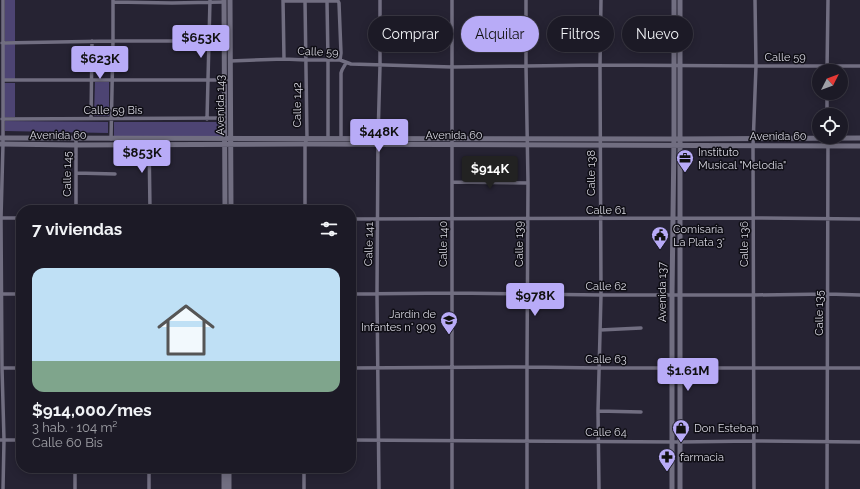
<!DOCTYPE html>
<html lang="es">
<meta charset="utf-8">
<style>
:root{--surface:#1c1a26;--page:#292732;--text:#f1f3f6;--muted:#a0a1a7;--line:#3a3843;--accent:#b8abf7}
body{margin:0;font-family:Raleway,sans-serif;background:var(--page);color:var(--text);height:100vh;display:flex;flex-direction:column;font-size:15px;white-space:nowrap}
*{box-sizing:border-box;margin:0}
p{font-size:13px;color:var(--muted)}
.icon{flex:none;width:22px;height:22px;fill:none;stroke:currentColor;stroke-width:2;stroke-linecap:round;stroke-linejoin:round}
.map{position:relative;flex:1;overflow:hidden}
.details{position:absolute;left:16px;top:205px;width:340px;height:268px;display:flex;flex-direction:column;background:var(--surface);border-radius:16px;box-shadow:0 2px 10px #0003,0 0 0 1px var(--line)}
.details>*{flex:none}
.top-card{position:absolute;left:368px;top:16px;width:380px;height:36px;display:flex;gap:8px}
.needle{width:26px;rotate:48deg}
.tools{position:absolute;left:812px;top:64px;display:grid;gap:8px}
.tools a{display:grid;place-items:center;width:36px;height:36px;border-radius:50%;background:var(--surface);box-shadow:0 2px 10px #0003,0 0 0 1px var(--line);font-size:20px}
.price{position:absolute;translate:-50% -34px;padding:0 9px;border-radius:4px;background:var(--accent);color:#111;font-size:13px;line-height:26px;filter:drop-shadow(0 1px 2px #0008)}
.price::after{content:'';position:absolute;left:50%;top:24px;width:12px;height:9px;margin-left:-6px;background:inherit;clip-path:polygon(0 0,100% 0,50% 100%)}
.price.current{background:#222;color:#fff}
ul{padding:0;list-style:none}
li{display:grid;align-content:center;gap:8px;height:212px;padding:0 16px}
li span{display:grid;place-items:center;height:124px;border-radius:12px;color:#555}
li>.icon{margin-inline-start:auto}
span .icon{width:72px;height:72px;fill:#fffc;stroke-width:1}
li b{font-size:17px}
h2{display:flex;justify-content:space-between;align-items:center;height:48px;padding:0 16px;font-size:17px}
.pill{padding:0 14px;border-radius:18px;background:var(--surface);box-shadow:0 2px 10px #0003,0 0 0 1px var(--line);font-size:14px;line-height:36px}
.pill.current{background:var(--accent);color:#111}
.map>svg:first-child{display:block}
</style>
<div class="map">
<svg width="860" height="489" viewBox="0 0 860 489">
<rect width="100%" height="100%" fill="#262333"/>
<path fill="#4d4473" d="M5 0H15V41H5Z
M4 44H15V80H4Z
M95 82H109V116H94Z
M4 83H15V117H4Z
M5 121 108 122V133L5 131Z
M114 122H224V138H114Z"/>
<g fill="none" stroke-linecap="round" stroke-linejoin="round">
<path stroke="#716e81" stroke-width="3.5" d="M3 0V144L1 218 2 368 4 440 3 489
M283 0 284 59
M526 0V66L528 183 527 367V489
M283 1H338L339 3 341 53 340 60
M327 1 328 60V138
M113 2 172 3 224 2
M2 43 113 41H225
M230 61 284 59 306 60H340L351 64 452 67 600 65 756 66H860
M827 71 828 0
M3 80H226
M827 93V115
M2 119 225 118
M91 119 92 41
M207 119 210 0
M76 138V210
M149 138 150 210
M341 138V73L342 70 346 63
M111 139 113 41V0
M76 173 115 174
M452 182 528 183
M305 210V144L307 138 305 0
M0 218H21
M351 219 753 218 860 219
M0 294H21
M351 294 452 293 601 295H753L828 294 860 295
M600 330 641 328
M2 368H21
M351 368 527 367 600 368H860
M598 411 641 412
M0 440H21
M351 440 680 442 753 441 860 442
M75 489V468
M149 489V468
M304 489V468
M379 489 377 294 378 138 380 66V0
M452 489V0
M599 489 598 411 601 295 600 65 601 0
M754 489 753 146 756 66 755 0
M827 489 828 137"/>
<path stroke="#716e81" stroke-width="5" d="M224 0 225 210
M230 0 231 210
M0 138 674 139 860 138
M0 144 76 145 305 144 860 146
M224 468V489
M229 489V468
M672 489V295L674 139V0
M680 489V0"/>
</g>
<defs>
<g id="office-pin" transform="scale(0.9)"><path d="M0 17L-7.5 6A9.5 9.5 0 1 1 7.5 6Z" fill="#b8abf7" stroke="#0f0e15"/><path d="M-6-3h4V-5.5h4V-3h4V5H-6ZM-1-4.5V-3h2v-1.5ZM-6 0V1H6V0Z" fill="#111"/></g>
<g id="civic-pin" transform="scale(0.9)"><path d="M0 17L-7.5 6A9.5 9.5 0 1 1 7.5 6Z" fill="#b8abf7" stroke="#0f0e15"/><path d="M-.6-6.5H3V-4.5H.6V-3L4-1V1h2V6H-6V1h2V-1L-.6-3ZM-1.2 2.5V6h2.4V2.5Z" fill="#111"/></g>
<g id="school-pin" transform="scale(0.9)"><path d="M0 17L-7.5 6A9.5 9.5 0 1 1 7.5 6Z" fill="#b8abf7" stroke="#0f0e15"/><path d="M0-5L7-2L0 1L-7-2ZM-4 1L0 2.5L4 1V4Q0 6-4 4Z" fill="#111"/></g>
<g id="shop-pin" transform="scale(0.9)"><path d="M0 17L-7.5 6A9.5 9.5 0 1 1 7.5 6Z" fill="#b8abf7" stroke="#0f0e15"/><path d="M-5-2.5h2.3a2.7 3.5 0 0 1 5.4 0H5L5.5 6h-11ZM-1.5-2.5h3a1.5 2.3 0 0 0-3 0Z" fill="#111"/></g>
<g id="pharmacy-pin" transform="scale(0.9)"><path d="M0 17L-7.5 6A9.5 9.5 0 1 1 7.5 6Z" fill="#b8abf7" stroke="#0f0e15"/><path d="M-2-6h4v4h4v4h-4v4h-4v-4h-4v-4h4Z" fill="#111"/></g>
</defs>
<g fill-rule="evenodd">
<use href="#office-pin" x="685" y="158"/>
<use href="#civic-pin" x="660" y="235"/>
<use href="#school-pin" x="449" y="320"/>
<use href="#shop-pin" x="681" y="428"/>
<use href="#pharmacy-pin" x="667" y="457"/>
</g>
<g text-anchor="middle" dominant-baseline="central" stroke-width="3" stroke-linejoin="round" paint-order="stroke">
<g font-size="11" fill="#d7d6e0" stroke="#0f0e15">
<text transform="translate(318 52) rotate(2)">Calle 59</text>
<text x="785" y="57">Calle 59</text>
<text transform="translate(220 105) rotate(-90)">Avenida 143</text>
<text transform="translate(297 105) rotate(-90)">Calle 142</text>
<text x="113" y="110">Calle 59 Bis</text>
<text x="58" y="135">Avenida 60</text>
<text x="454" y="135">Avenida 60</text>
<text x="778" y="136">Avenida 60</text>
<text transform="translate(591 173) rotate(-90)">Calle 138</text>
<text transform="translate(67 174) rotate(-90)">Calle 145</text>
<text x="606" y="210">Calle 61</text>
<text transform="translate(369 244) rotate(-89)">Calle 141</text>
<text transform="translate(443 244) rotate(-90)">Calle 140</text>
<text transform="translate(519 244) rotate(-90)">Calle 139</text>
<text transform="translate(744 244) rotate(-90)">Calle 136</text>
<text x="606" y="286">Calle 62</text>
<text transform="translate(662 292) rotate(-90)">Avenida 137</text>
<text transform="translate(819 313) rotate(-90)">Calle 135</text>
<text x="606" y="359">Calle 63</text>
<text x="606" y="432">Calle 64</text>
</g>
<g font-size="11" fill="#d7d6e0" stroke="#0f0e15" text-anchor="start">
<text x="698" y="152">Instituto<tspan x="698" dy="13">Musical "Melodia"</tspan></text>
<text x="673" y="229">Comisaría<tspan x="673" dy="13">La Plata 3°</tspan></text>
<text x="436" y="314" text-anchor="end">Jardín de<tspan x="436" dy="13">Infantes n° 909</tspan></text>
<text x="694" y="428">Don Esteban</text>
<text x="680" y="457">farmacia</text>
</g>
</g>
</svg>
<div class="tools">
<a><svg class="needle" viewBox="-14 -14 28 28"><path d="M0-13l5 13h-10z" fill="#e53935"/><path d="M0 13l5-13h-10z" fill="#a0a1a7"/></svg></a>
<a><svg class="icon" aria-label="locate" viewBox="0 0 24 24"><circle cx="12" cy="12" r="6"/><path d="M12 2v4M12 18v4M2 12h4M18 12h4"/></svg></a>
</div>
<b class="price" style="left:201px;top:59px">$653K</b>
<b class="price" style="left:100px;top:80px">$623K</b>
<b class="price" style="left:379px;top:153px">$448K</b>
<b class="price" style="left:142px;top:174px">$853K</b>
<b class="price current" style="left:490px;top:190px">$914K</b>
<b class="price" style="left:535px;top:317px">$978K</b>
<b class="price" style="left:688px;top:392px">$1.61M</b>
<div class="top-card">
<a class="pill">Comprar</a>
<a class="pill current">Alquilar</a>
<a class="pill">Filtros</a>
<a class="pill">Nuevo</a>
</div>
<section class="details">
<h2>7 viviendas<svg class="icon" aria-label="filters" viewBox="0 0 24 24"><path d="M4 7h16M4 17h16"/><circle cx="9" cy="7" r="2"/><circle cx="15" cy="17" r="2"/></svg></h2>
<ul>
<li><span style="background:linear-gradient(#bfe0f5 75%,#7fa58c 0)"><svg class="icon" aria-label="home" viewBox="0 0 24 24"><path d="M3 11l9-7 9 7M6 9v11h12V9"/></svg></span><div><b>$914,000/mes</b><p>3 hab. · 104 m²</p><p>Calle 60 Bis</p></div></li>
</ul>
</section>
</div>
